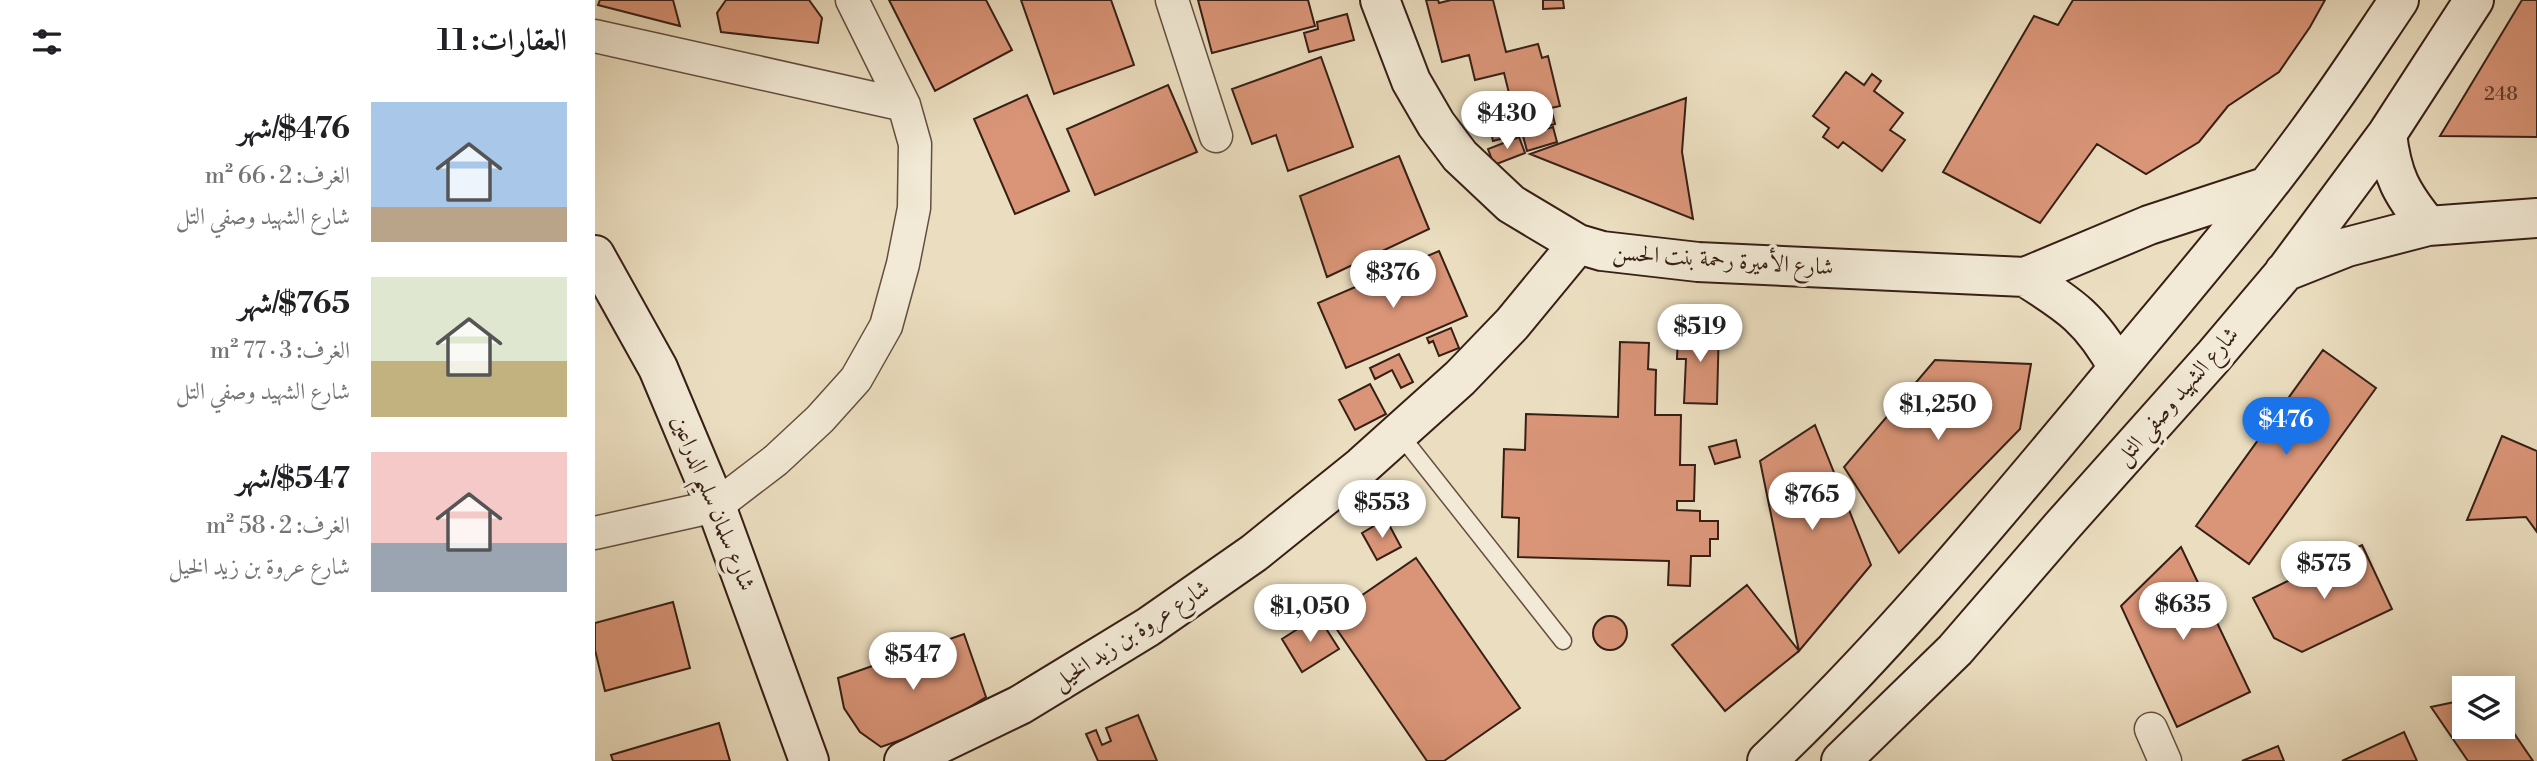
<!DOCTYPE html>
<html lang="ar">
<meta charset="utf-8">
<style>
:root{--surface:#fff;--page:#f6f6f6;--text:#202124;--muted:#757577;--accent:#1a73e8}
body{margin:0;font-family:"Libre Bodoni",Amiri,serif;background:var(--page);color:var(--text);direction:rtl;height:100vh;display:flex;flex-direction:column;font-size:26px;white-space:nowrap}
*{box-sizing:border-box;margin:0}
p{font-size:23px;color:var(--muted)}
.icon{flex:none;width:38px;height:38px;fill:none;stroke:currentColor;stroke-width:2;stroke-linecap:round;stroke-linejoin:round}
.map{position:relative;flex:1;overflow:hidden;direction:ltr}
.panel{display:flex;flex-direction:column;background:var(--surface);width:595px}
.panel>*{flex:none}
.fabs{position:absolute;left:1857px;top:676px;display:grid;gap:14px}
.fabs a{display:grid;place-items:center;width:63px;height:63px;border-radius:0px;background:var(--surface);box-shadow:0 4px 18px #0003;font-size:35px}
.price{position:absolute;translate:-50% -60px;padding:0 16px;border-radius:24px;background:#fff;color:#222;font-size:23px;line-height:46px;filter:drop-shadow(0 2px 4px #0008)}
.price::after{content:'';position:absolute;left:50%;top:42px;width:21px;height:16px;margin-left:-10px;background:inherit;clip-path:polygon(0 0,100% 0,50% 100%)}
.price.on{background:var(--accent);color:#fff}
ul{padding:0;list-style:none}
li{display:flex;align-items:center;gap:21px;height:175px;padding:0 28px}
li span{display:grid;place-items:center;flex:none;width:196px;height:140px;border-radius:0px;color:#555}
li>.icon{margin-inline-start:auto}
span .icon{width:84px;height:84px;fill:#fffc;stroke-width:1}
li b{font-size:30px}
h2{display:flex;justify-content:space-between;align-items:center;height:84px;padding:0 28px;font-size:30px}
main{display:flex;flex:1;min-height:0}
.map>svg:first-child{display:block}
</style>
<main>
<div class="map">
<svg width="1942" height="761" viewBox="0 0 1942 761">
<rect width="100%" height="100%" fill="#ebdec0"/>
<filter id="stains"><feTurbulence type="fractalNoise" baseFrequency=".00286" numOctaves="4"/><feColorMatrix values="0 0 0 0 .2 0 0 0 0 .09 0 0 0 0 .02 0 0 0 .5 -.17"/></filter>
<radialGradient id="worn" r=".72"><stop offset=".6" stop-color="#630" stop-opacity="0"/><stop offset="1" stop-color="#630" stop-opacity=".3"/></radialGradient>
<path fill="#da9578" stroke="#371f16" stroke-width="2" d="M5 0H78L85 26 3 5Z
M131 0H214L227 18 223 43 126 32 122 13Z
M294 0H391L417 50 340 91Z
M426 0H516L539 65 459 94Z
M603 0H713L720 26 617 53Z
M831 0H843L844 3 856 0H898L911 52 943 44 947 58 953 56 965 106 956 108 960 124 898 141 893 121 889 122 886 109 916 101 909 73 880 80 874 55 847 62Z
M948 0H968L969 8 948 9Z
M1478 0H1730L1715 27 1684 72 1633 106 1604 142 1551 174 1502 144 1445 223 1348 172 1439 16 1463 25Z
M1927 0H1942V137L1845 136Z
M752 14 759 40 714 52 709 33 723 29 722 22Z
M726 57 758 147 693 171 681 135 657 144 637 89Z
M1251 72 1269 85 1277 74 1286 81 1279 91 1308 113 1295 130 1310 140 1287 171 1248 142 1243 148 1228 137 1234 128 1218 116Z
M573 85 602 152 500 195 472 129Z
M432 95 474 191 420 214 379 119Z
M1091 98 1087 152 1098 219 935 154Z
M958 127 962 142 932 151 928 136Z
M924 137 930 153 899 165 893 149Z
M804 156 834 229 732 277 705 196Z
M844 251 872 316 751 368 723 303Z
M1098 325H1124L1122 404 1089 403 1091 359H1082L1083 334H1097Z
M856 328 864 348 844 356 838 341 834 343 832 338Z
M1025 342 1054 343 1053 369 1061 370 1060 415H1086L1085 465H1100L1099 501H1082V510L1105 511V521H1123V539H1115V556H1096L1095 586 1073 585 1074 561 923 557 924 518 907 517 909 449 930 450 931 414 1023 417Z
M1728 350 1781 388 1654 564 1601 526Z
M804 354 818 382 806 388 797 370 780 379 775 368Z
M1340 360 1436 364 1425 429 1304 553 1249 467Z
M775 384 791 414 760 430 744 400Z
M1220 425 1276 565 1204 651 1165 461Z
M1907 436 1942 451V532L1931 517 1872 520Z
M1141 440 1145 457 1120 464 1114 447Z
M791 519 806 547 782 560 767 533Z
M1767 545 1797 609 1707 652 1679 638 1658 598Z
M1586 547 1655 692 1582 727 1526 606Z
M821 558 925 708 849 761H832L734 618Z
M1152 585 1204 651 1130 711 1077 645Z
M78 602 95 668 10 691 0 650V623Z
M998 633a17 17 0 1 1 34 0a17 17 0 1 1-34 0Z
M723 616 744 649 707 672 687 639Z
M369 634 391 697 343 727 286 747 265 732 249 708 243 678Z
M1869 700V726H1908V717L1938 761H1873L1836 707Z
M543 715 562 761H503L491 734 501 730 507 745 516 741 511 728Z
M124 723 135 761H18L16 755Z
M1809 732 1822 761H1747Z
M1683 746 1689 761H1647Z"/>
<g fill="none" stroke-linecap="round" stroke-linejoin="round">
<g stroke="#644f40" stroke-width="19">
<path id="lane" d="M803 432 968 641"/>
</g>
<g stroke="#644f40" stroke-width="35">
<path id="street" d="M577 0 621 136
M0 36 309 105
M0 533 121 506 181 460 225 419 261 379 291 326 308 264 319 208 320 144 309 105 257 0
M1556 729 1570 761"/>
</g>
<g stroke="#371f16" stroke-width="42">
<path id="secondary" d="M785 0 816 81 841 124 865 156 916 204 983 244 1007 251 1103 262 1430 277 1554 225 1670 187
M1792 134C1797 176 1806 193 1833 226
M0 255 63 368 121 506 214 761
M1689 272 1752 247 1833 226 1942 218
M1430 277C1475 305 1497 320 1523 368
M309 761 425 705 553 627 659 553 767 466 865 378 917 324 983 244
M1172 761C1287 652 1389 529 1491 407 1571 309 1656 213 1729 110 1755 74 1779 37 1804 0
M1246 761 1360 650 1468 525 1618 357 1689 273 1792 134 1879 0"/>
</g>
<use href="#lane" stroke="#f2ead6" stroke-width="16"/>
<use href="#street" stroke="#f2ead6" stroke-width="32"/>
<use href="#secondary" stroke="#f2ead6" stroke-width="38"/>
</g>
<g text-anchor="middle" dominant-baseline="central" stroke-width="7" stroke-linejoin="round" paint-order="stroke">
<g font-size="19" fill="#603c2e">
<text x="1906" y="94">248</text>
</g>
<g font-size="23" fill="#371f16" stroke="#f2ead6">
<text transform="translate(1128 260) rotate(4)">شارع الأميرة رحمة بنت الحسن</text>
<text transform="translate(1582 396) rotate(-49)">شارع الشهيد وصفي التل</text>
<text transform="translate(118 503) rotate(68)">شارع سلمان سليم الدراعين</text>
<text transform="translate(536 635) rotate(-33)">شارع عروة بن زيد الخيل</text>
</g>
</g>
<rect width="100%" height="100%" filter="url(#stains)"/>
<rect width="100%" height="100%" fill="url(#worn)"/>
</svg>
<div class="fabs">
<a><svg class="icon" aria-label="layers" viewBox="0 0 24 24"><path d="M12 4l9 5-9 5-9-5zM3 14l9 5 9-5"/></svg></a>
</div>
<b class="price" style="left:912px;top:151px">$430</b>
<b class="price" style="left:798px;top:310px">$376</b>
<b class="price" style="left:1105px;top:364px">$519</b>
<b class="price" style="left:1343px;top:442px">$1,250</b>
<b class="price on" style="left:1691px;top:457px">$476</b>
<b class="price" style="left:1217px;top:532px">$765</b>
<b class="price" style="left:787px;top:540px">$553</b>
<b class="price" style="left:1729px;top:601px">$575</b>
<b class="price" style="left:1588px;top:642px">$635</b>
<b class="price" style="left:715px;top:644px">$1,050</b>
<b class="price" style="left:318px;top:692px">$547</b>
</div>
<section class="panel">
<h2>العقارات: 11<svg class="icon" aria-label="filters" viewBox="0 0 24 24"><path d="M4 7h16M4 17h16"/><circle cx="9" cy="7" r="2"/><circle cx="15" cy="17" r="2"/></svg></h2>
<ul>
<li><span style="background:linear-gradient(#a9c7e8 75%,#b9a48a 0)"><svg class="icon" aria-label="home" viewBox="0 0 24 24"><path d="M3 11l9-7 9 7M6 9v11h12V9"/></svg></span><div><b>$476/شهر</b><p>الغرف: 2 · 66 m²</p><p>شارع الشهيد وصفي التل</p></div></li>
<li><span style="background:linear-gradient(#dfe7d0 60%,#c2b280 0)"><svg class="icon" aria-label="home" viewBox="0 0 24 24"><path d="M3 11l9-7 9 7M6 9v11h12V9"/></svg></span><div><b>$765/شهر</b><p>الغرف: 3 · 77 m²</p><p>شارع الشهيد وصفي التل</p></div></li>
<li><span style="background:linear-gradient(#f6c9c9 65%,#9aa5b1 0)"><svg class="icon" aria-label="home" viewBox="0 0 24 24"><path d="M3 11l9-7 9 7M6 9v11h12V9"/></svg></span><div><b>$547/شهر</b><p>الغرف: 2 · 58 m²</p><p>شارع عروة بن زيد الخيل</p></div></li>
</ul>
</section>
</main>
